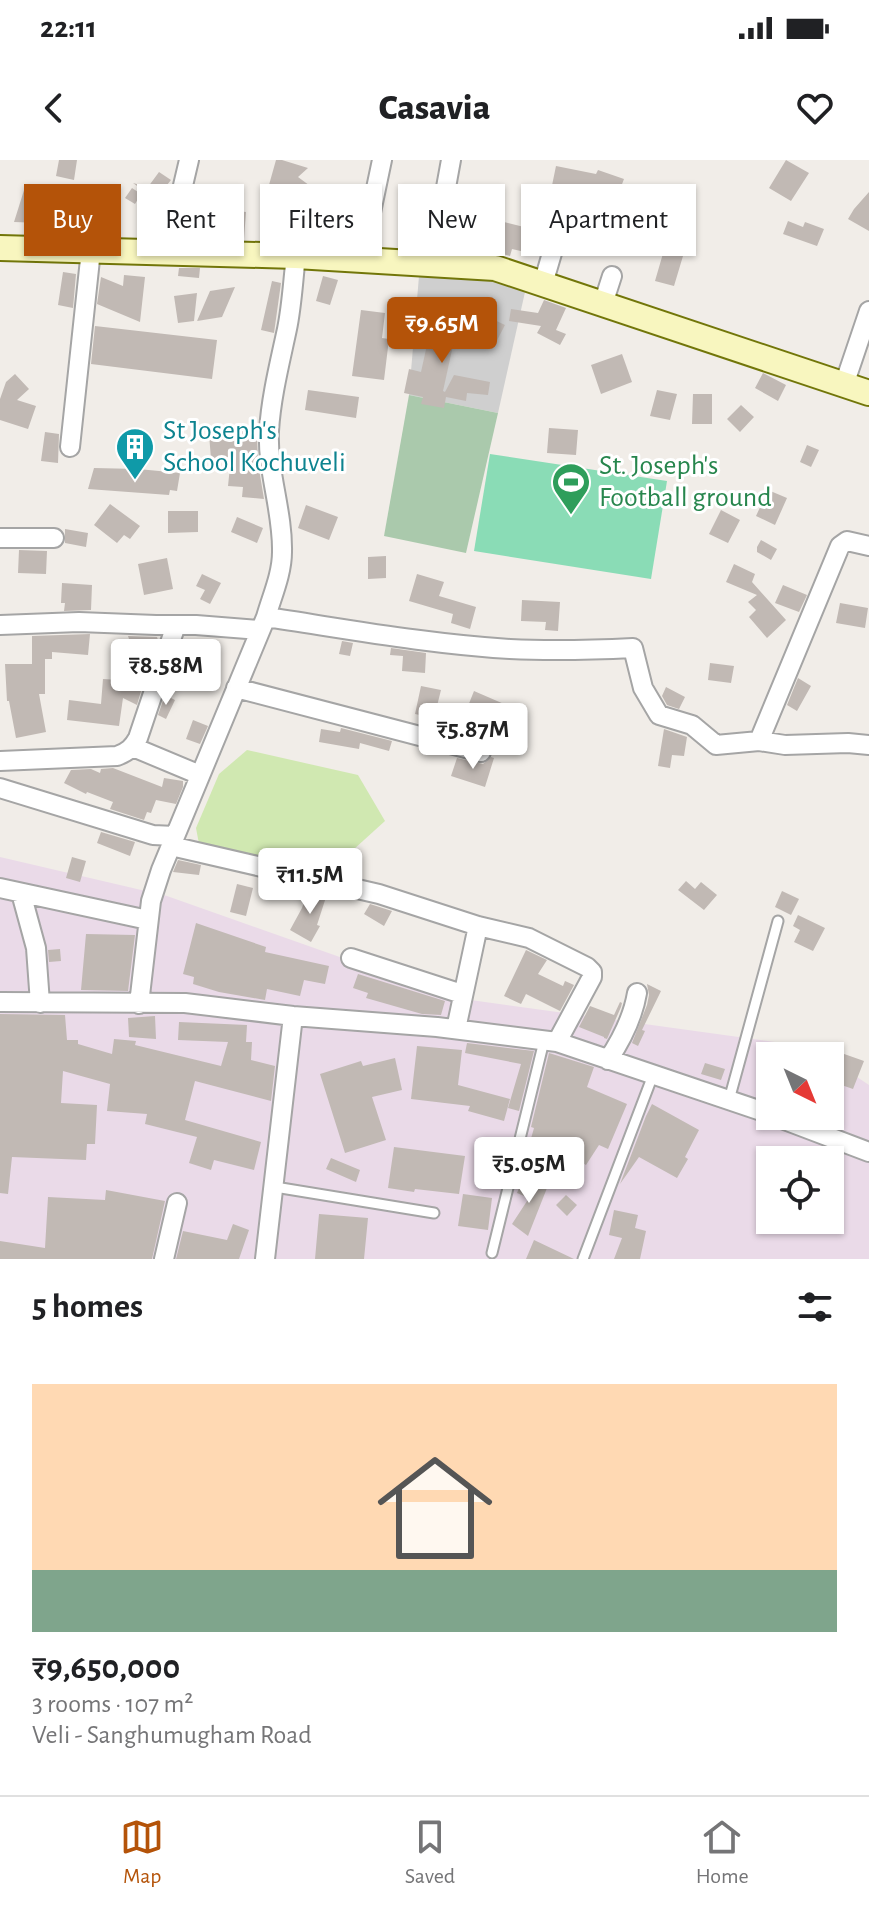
<!DOCTYPE html>
<meta charset="utf-8">
<style>
:root{--surface:#fff;--page:#f6f6f6;--text:#202124;--muted:#757577;--line:#e0e0e0;--accent:#b45309}
body{margin:0;font-family:"Alegreya Sans",sans-serif;background:var(--page);color:var(--text);height:100vh;display:flex;flex-direction:column;font-size:30px;white-space:nowrap}
*{box-sizing:border-box;margin:0}
p{font-size:26px;color:var(--muted)}
.icon{flex:none;width:44px;height:44px;fill:none;stroke:currentColor;stroke-width:2;stroke-linecap:round;stroke-linejoin:round}
.map{position:relative;height:1099px;overflow:hidden}
.sheet{display:flex;flex-direction:column;background:var(--surface);flex:1}
.sheet>*{flex:none}
.guide{position:absolute;left:24px;top:24px;width:822px;height:72px;display:flex;gap:16px}
.needle{width:52px;rotate:137deg}
.controls{position:absolute;left:756px;top:882px;display:grid;gap:16px}
.controls a{display:grid;place-items:center;width:88px;height:88px;border-radius:0px;background:var(--surface);box-shadow:0 2px 6px #0004;font-size:40px}
.price{position:absolute;translate:-50% -68px;padding:0 18px;border-radius:8px;background:#fff;color:#222;font-size:26px;line-height:52px;filter:drop-shadow(0 2px 4px #0008)}
.price::after{content:'';position:absolute;left:50%;top:48px;width:24px;height:18px;margin-left:-12px;background:inherit;clip-path:polygon(0 0,100% 0,50% 100%)}
.price.on{background:var(--accent);color:#fff}
ul{padding:0;list-style:none}
li{display:grid;align-content:center;gap:16px;height:424px;padding:0 32px}
li+li{border-top:2px solid var(--line)}
li span{display:grid;place-items:center;height:248px;border-radius:0px;color:#555}
li>.icon{margin-inline-start:auto}
span .icon{width:144px;height:144px;fill:#fffc;stroke-width:1}
li b{font-size:34px}
h2{display:flex;justify-content:space-between;align-items:center;height:96px;padding:0 32px;font-size:34px}
.pill{padding:0 28px;border-radius:0px;background:var(--surface);box-shadow:0 2px 6px #0004;font-size:28px;line-height:72px}
.pill.on{background:var(--accent);color:#fff}
.status{display:flex;justify-content:space-between;align-items:center;height:56px;padding:0 40px;background:var(--surface);direction:ltr}
.status svg{height:22px;fill:currentColor}
header{display:flex;justify-content:space-between;align-items:center;height:104px;padding:0 32px;background:var(--surface);font-size:36px;font-weight:800}
.tabs{display:flex;justify-content:space-around;align-items:center;height:112px;border-top:2px solid var(--line);background:var(--surface);font-size:22px;color:var(--muted)}
.tabs a{display:grid;justify-items:center;gap:4px}
.tabs .on{color:var(--accent)}
.map>svg:first-child{display:block}
</style>
<div class="status"><b>22:11</b><svg viewBox="0 0 49 12"><path d="M0 12V9h3v3zM5 12V6h3v6zM10 12V3h3v9zM15 12V0h3v12zM26 1h20v11H26zM47 4h2v5h-2z"/></svg></div>
<header><svg class="icon" aria-label="back" viewBox="0 0 24 24"><path d="M15 5l-7 7 7 7"/></svg>Casavia<svg class="icon" aria-label="heart" viewBox="0 0 24 24"><path d="M12 20l-8-8c-3-5 5-10 8-4 3-6 11-1 8 4z"/></svg></header>
<div class="map">
<svg width="869" height="1099" viewBox="0 0 869 1099">
<rect width="100%" height="100%" fill="#f1ede8"/>
<path fill="#eadae8" fill-rule="evenodd" d="M0 697 167 736 456 838 811 887 825 896H770V956H830V899L869 925V1099H0ZM770 1000H830V1060H770Z"/>
<path fill="#cfcfcf" d="M419 116 527 123 498 253 409 235Z"/>
<path fill="#d0e8b1" d="M247 590 358 615 385 661 311 728 201 695 196 668 219 614Z"/>
<path fill="#aac9ac" d="M409 235 498 253 466 393 384 376Z"/>
<path fill="#8adcb6" d="M490 294 667 321 651 419 474 391Z"/>
<path fill="#c1b9b4" d="M59 0H77L74 20 56 16Z
M276 0H282L308 8 298 17 321 34 314 43 289 24 286 37 267 32Z
M786 0 809 13 791 41 769 28Z
M556 6 596 14 598 10 624 19 614 45 574 30 572 42 569 44 549 40Z
M159 12 171 20 163 30 169 32 164 46 133 23 148 27Z
M25 27 52 33 42 63 14 62Z
M132 28 141 34 135 44 125 38Z
M869 32V71L848 59 854 49Z
M193 37 229 45 227 50 246 52 244 79 228 78 192 70 189 51Z
M98 42 117 45 113 65 95 61Z
M614 54 635 58 629 86 608 82Z
M295 57 319 61 316 80 288 76 276 77 274 62 294 60Z
M788 61 803 67 805 62 824 69 817 86 783 74Z
M504 62 532 69 525 92 512 89 510 96 495 92Z
M664 90 683 96 674 126 655 121Z
M179 108H200L199 118 178 116Z
M63 112 76 114 73 148 58 145Z
M124 115 145 117 140 162 97 144 101 117 123 126Z
M323 116 338 120 330 145 316 141Z
M272 121 281 123 274 173 261 170Z
M235 127 222 157 197 161 210 131Z
M197 133 194 161 178 163 174 136Z
M544 140 566 148 556 170 566 174 560 185 537 173 541 166 509 161 511 149 538 153Z
M436 144 461 149 443 231 445 232 454 215 490 222 488 235 467 233 466 241 446 237 444 248 421 244 423 237 404 233 409 209 421 212Z
M361 150 385 153 382 178 389 179 384 220 352 216Z
M484 155 505 165 493 188 472 178Z
M95 166 217 180 212 219 91 204Z
M622 194 632 222 601 234 591 205Z
M763 213 786 225 778 241 755 228Z
M15 214 29 229 17 240 36 246 28 269 0 260V239L6 222Z
M308 230 359 237 356 258 305 250Z
M657 230 677 234 670 260 650 256Z
M693 234H712V264H692Z
M741 245 754 257 740 272 727 259Z
M549 268 578 270 576 295 547 293Z
M244 271 257 275 258 303 264 339 242 337 243 327 228 326 231 297 211 299 209 274Z
M45 272 59 274 58 303 41 301Z
M807 285 819 290 811 307 800 302Z
M94 308 138 309 180 313 177 331 170 330 169 335 88 329Z
M768 330 787 338 775 365 756 356Z
M110 344 140 366 130 379 124 375 117 383 94 365Z
M306 345 338 357 329 380 298 368Z
M721 350 740 360 728 383 709 374Z
M168 351H198V372L168 373Z
M237 357 263 368 257 383 231 372Z
M65 369 88 373 86 387 65 383Z
M761 380 777 389 771 400 757 392V387Z
M19 390 47 391 46 414 18 413Z
M386 396V418L368 419V397Z
M167 398 173 429 144 435 138 404Z
M734 404 755 414 752 422 786 460 767 478 749 457 756 450 748 442 757 435 726 422Z
M202 414 221 423 210 444 200 439 205 430 196 426Z
M417 414 444 422 439 436 476 447 470 469 451 463 453 454 409 441Z
M62 423 92 425 91 450 64 451 65 443H61Z
M783 425 807 435 799 452 775 443Z
M522 440 560 442 558 471 545 470 546 462 521 461Z
M840 443 868 448 865 468 836 463Z
M90 474 88 495 52 492V499H45V534H39L46 572 16 578 9 541H7L5 504H32V476Z
M128 476 157 477 158 480V482L133 491Z
M342 481 353 483 350 496 339 494Z
M391 488 426 493 425 513 402 511 403 496 390 495Z
M179 494 190 503 179 517 173 512Z
M710 503 734 506 731 523 708 520Z
M798 518 811 526 797 551 787 545Z
M103 519 135 521 143 524 137 545 123 538 119 566 67 560 69 540 101 544Z
M421 526 441 530 434 558 415 554Z
M666 527 685 537 679 549 667 545 662 536Z
M474 531 504 544 497 559 468 546Z
M165 535 175 540 166 559 158 555Z
M193 560 208 566 200 584 186 579Z
M341 568 392 581 389 591 360 583 359 589 319 582 321 569 340 572Z
M664 569 687 577 684 596 672 595 670 608 658 606Z
M491 597 494 598 485 627 451 616 457 598 483 604Z
M113 608 162 627 164 618 183 621V627L176 644 156 640 151 653 147 652 144 660 110 649 113 642 87 632 86 634 64 623 71 610 91 609 100 613 101 609Z
M101 672 135 682 130 696 97 683Z
M72 697 86 701 80 722 66 718Z
M178 700 201 705 199 715 173 712Z
M266 720 284 724 281 737 263 732Z
M686 721 695 729 701 722 717 735 704 750 678 730Z
M237 724 253 728 246 756 230 752Z
M308 730 327 734 317 765 320 766 311 782 290 770 302 748Z
M782 731 799 739 791 755 775 747Z
M370 744 392 751 384 766 364 754Z
M798 755 825 768 813 791 794 782 800 770 793 766Z
M196 763 266 787 265 792 329 806 325 824 304 820 300 836 267 829 265 840 219 832 193 824 194 817 183 814Z
M86 774 135 775 128 831 81 830Z
M60 789 61 801 49 802 48 790Z
M526 790 547 800 538 814 563 826 565 821 574 825 560 851 526 834 521 844 504 836Z
M358 814 445 841 441 855 422 854 366 838 368 833 353 828Z
M647 824 661 831 642 870 645 871 638 886 632 883 647 845 649 835Z
M620 842 622 843 621 847 607 879 604 878V877L579 867 590 846 614 855Z
M0 854 65 855 67 880H78V884L112 894 114 879 136 881 135 885 221 906 228 882 178 880 179 862 247 865 246 882H252L251 900 275 906 271 941 195 921 185 960 261 982 254 1010 214 1000 211 1010 189 1003 197 977 145 964 147 954 107 951 110 924 63 911 61 943 97 945 95 984H87L86 1000 12 997 8 1034 0 1033Z
M155 856 156 879 129 877 128 858Z
M467 883 534 891 519 951 508 948 521 904 465 893Z
M417 886 462 890 458 925 510 939 504 961 468 951 470 946 411 939Z
M830 889 864 901 853 929 830 921Z
M549 893 594 907 587 927 627 944 608 989 599 985 586 1005 569 995 565 1009 526 996 534 968 531 967Z
M395 898 402 930 372 937 386 980 345 993 320 914 361 901 363 906Z
M705 903 725 909 721 920 701 914Z
M652 944 699 970 685 997 688 999 677 1018 639 997 620 1024 646 956Z
M394 987 465 996 459 1034 415 1029 414 1032 388 1028Z
M331 998 360 1010 356 1022 326 1009Z
M523 1019 547 1028 528 1076 512 1064 529 1038 517 1033Z
M106 1030 165 1041 152 1099H0V1081L45 1088 48 1037 105 1040Z
M463 1034 492 1038 488 1070 458 1066Z
M566 1035 577 1045 567 1056 556 1045Z
M614 1050 638 1055 635 1068 646 1071 640 1099H614L622 1078 609 1075Z
M319 1054 368 1058 364 1099H315Z
M233 1064 249 1070 239 1099H176L183 1071 227 1080Z
M534 1080 574 1099H526Z"/>
<g fill="none" stroke-linecap="round" stroke-linejoin="round">
<g stroke="#a5a5a5" stroke-width="13">
<path id="lane" d="M729 940 778 761
M275 1027 434 1053
M492 1093 544 881
M583 1099 653 915"/>
</g>
<g stroke="#a5a5a5" stroke-width="22">
<path id="street" d="M184 93 177 51 189 0
M361 100 382 0
M432 104 451 0
M543 124 562 59 578 53
M603 144 612 116
M844 225 869 151
M70 287 91 90
M0 378H54
M266 457C347 469 428 484 510 489 551 491 592 490 633 488L643 528 659 555 692 565 716 585 759 581 785 585 848 583 869 585
M0 465 79 462 156 465H196L259 470
M236 528 481 592
M759 581 840 386 847 381 869 386
M133 587 200 615
M0 601 117 596C128 592 133 587 138 578L176 465
M0 628 153 675 175 676
M171 686 379 734 478 766 529 778 587 807 592 812V817L557 882
M0 728 148 760
M21 733 36 788 40 843
M351 798 462 834
M0 842 185 843 293 856 437 867 557 882 770 954
M139 844 151 741 161 710 266 457C272 436 282 414 282 392 283 351 267 312 269 271 271 237 280 202 287 169 292 145 293 120 296 96
M456 869 478 766
M608 900C622 879 633 857 637 833
M774 956 869 992
M164 1099 177 1043
M265 1099 293 856"/>
</g>
<g stroke="#727609" stroke-width="28">
<path id="secondary" d="M0 88 296 96 495 108 869 233"/>
</g>
<use href="#lane" stroke="#fff" stroke-width="9"/>
<use href="#street" stroke="#fff" stroke-width="18"/>
<use href="#secondary" stroke="#f8f6bf" stroke-width="24"/>
</g>
<defs>
<g id="building-pin" transform="scale(2)"><path d="M0 17L-7.5 6A9.5 9.5 0 1 1 7.5 6Z" fill="#0f9aa8" stroke="#fff"/><path d="M-4-6H4V6H1V3H-1V6H-4ZM-2.5-4.3h1.7v1.8h-1.7ZM.8-4.3h1.7v1.8H.8ZM-2.5-1h1.7V.8h-1.7ZM.8-1h1.7V.8H.8Z" fill="#fff"/></g>
<g id="stadium-pin" transform="scale(2)"><path d="M0 17L-7.5 6A9.5 9.5 0 1 1 7.5 6Z" fill="#2e9e5b" stroke="#fff"/><path d="M0-5a6.5 5 0 1 0 0 10a6.5 5 0 1 0 0-10ZM-3.5-1.8h7v3.6h-7Z" fill="#fff"/></g>
</defs>
<g fill-rule="evenodd">
<use href="#building-pin" x="135" y="287"/>
<use href="#stadium-pin" x="571" y="322"/>
</g>
<g text-anchor="middle" dominant-baseline="central" stroke-width="6" stroke-linejoin="round" paint-order="stroke">
<g font-size="28" fill="#0d838f" stroke="#fff" text-anchor="start">
<text x="163" y="271">St Joseph's<tspan x="163" dy="32">School Kochuveli</tspan></text>
</g>
<g font-size="28" fill="#27864d" stroke="#fff" text-anchor="start">
<text x="599" y="306">St. Joseph's<tspan x="599" dy="32">Football ground</tspan></text>
</g>
</g>
</svg>
<div class="controls">
<a><svg class="needle" viewBox="-14 -14 28 28"><path d="M0-13l5 13h-10z" fill="#e53935"/><path d="M0 13l5-13h-10z" fill="#757577"/></svg></a>
<a><svg class="icon" aria-label="locate" viewBox="0 0 24 24"><circle cx="12" cy="12" r="6"/><path d="M12 2v4M12 18v4M2 12h4M18 12h4"/></svg></a>
</div>
<b class="price on" style="left:442px;top:205px">₹9.65M</b>
<b class="price" style="left:166px;top:547px">₹8.58M</b>
<b class="price" style="left:473px;top:611px">₹5.87M</b>
<b class="price" style="left:310px;top:756px">₹11.5M</b>
<b class="price" style="left:529px;top:1045px">₹5.05M</b>
<div class="guide">
<a class="pill on">Buy</a>
<a class="pill">Rent</a>
<a class="pill">Filters</a>
<a class="pill">New</a>
<a class="pill">Apartment</a>
</div>
</div>
<section class="sheet">
<h2>5 homes<svg class="icon" aria-label="filters" viewBox="0 0 24 24"><path d="M4 7h16M4 17h16"/><circle cx="9" cy="7" r="2"/><circle cx="15" cy="17" r="2"/></svg></h2>
<ul>
<li><span style="background:linear-gradient(#ffd9b3 75%,#7fa58c 0)"><svg class="icon" aria-label="home" viewBox="0 0 24 24"><path d="M3 11l9-7 9 7M6 9v11h12V9"/></svg></span><div><b>₹9,650,000</b><p>3 rooms · 107 m²</p><p>Veli - Sanghumugham Road</p></div></li>
</ul>
</section>
<nav class="tabs">
<a class="on"><svg class="icon" aria-label="map" viewBox="0 0 24 24"><path d="M3 6l6-2 6 2 6-2v14l-6 2-6-2-6 2zM9 4v14M15 6v14"/></svg>Map</a>
<a><svg class="icon" aria-label="saved" viewBox="0 0 24 24"><path d="M7 4h10v16l-5-4-5 4z"/></svg>Saved</a>
<a><svg class="icon" aria-label="home" viewBox="0 0 24 24"><path d="M3 11l9-7 9 7M6 9v11h12V9"/></svg>Home</a>
</nav>
